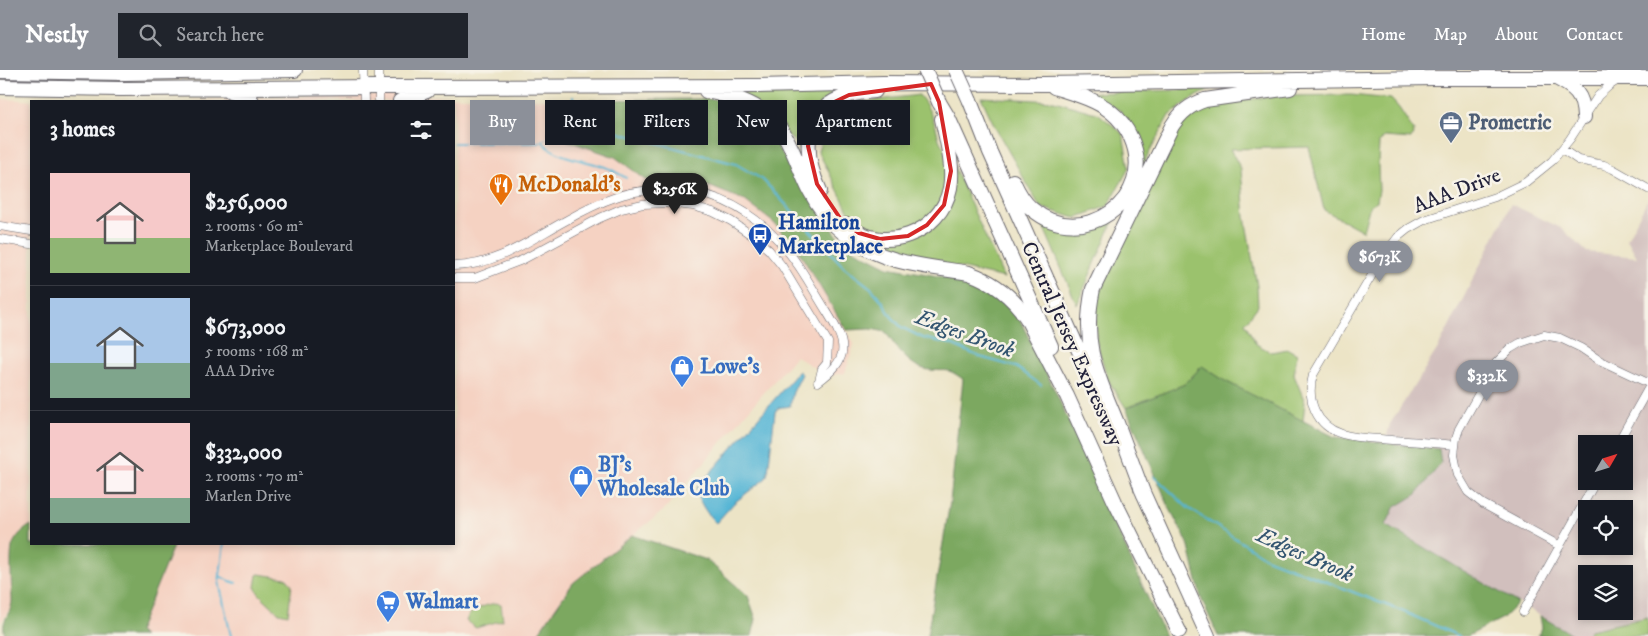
<!DOCTYPE html>
<meta charset="utf-8">
<style>
:root{--surface:#171b24;--page:#20242c;--text:#f1f3f6;--muted:#9ea1a6;--line:#363941;--accent:#8c9099}
body{margin:0;font-family:"IM FELL DW Pica",serif;background:var(--page);color:var(--text);height:100vh;display:flex;flex-direction:column;font-size:19px;white-space:nowrap}
*{box-sizing:border-box;margin:0}
p{font-size:16px;color:var(--muted)}
.icon{flex:none;width:28px;height:28px;fill:none;stroke:currentColor;stroke-width:2;stroke-linecap:round;stroke-linejoin:round}
.map{position:relative;flex:1;overflow:hidden}
.sheet{position:absolute;left:30px;top:30px;width:425px;height:445px;display:flex;flex-direction:column;background:var(--surface);border-radius:0px;box-shadow:0 2px 8px #0003}
.sheet>*{flex:none}
.banner{position:absolute;left:470px;top:30px;width:475px;height:45px;display:flex;gap:10px}
.needle{width:32px;rotate:51deg}
.tools{position:absolute;left:1578px;top:365px;display:grid;gap:10px}
.tools a{display:grid;place-items:center;width:55px;height:55px;border-radius:0px;background:var(--surface);box-shadow:0 2px 8px #0003;font-size:25px}
.price{position:absolute;translate:-50% -42px;padding:0 11px;border-radius:18px;background:var(--accent);color:#fff;font-size:16px;line-height:32px;filter:drop-shadow(0 1px 2px #0008)}
.price::after{content:'';position:absolute;left:50%;top:30px;width:15px;height:11px;margin-left:-8px;background:inherit;clip-path:polygon(0 0,100% 0,50% 100%)}
.price.current{background:#222;color:#fff}
ul{padding:0;list-style:none}
li{display:flex;align-items:center;gap:15px;height:125px;padding:0 20px}
li+li{border-top:1px solid var(--line)}
li span{display:grid;place-items:center;flex:none;width:140px;height:100px;border-radius:0px;color:#555}
li>.icon{margin-inline-start:auto}
span .icon{width:60px;height:60px;fill:#fffc;stroke-width:1}
li b{font-size:21px}
h2{display:flex;justify-content:space-between;align-items:center;height:60px;padding:0 20px;font-size:21px}
.pill{padding:0 18px;border-radius:0px;background:var(--surface);box-shadow:0 2px 8px #0003;font-size:18px;line-height:45px}
.pill.current{background:var(--accent);color:#fff}
header{display:flex;align-items:center;gap:30px;box-sizing:border-box;height:70px;padding:0 25px;background:var(--accent);color:#fff}
header strong{font-size:24px}
nav{display:flex;gap:28px;margin-inline-start:auto;font-size:18px}
.search{width:350px;height:45px;background:var(--page);display:flex;align-items:center;gap:12px;box-sizing:border-box;padding:0 18px;border-radius:0px;color:var(--muted);font-size:19px}
.map>svg:first-child{display:block}
</style>
<header>
<strong>Nestly</strong>
<div class="search"><svg class="icon" aria-label="search" viewBox="0 0 24 24"><circle cx="10" cy="10" r="6"/><path d="M15 15l6 6"/></svg>Search here</div>
<nav><a>Home</a><a>Map</a><a>About</a><a>Contact</a></nav>
</header>
<div class="map">
<svg width="1648" height="566" viewBox="0 0 1648 566">
<rect width="100%" height="100%" fill="#f7f3e8"/>
<filter id="ink" filterUnits="userSpaceOnUse"><feTurbulence type="fractalNoise" baseFrequency=".02" numOctaves="2"/><feDisplacementMap in="SourceGraphic" scale="10" xChannelSelector="R" yChannelSelector="G"/><feConvolveMatrix kernelMatrix="1 2 1 2 8 2 1 2 1" color-interpolation-filters="sRGB"/></filter>
<filter id="wash" filterUnits="userSpaceOnUse"><feTurbulence type="fractalNoise" baseFrequency=".0096" numOctaves="4" result="noise"/><feDisplacementMap in="SourceGraphic" scale="20" xChannelSelector="R" yChannelSelector="G"/><feGaussianBlur stdDeviation="1.12" result="paint"/><feColorMatrix in="noise" values="0 0 0 0 0 0 0 0 0 0 0 0 0 0 0 0 0 1.4 0 .05"/><feComposite in="paint" operator="in"/></filter>
<g filter="url(#wash)">
<rect width="100%" height="100%" fill="#ece4c6"/>
<path fill="#f5d2c2" d="M355 24 566 30 555 45 548 64 615 87 646 110 680 112 711 117 744 130 774 153 801 185 840 248 854 274 845 303 827 306 796 286 748 341 663 441 573 513 536 566H144L138 562 174 474H454V31H187Z
M0 29 39 31H31V455L22 460 12 476V535L0 554Z"/>
<path fill="#d1bfbd" fill-rule="evenodd" d="M1648 129V547L1591 560 1587 566H1575L1386 455 1394 438 1417 424 1385 373 1390 354 1438 278 1511 134 1561 158 1587 182 1637 187 1627 169ZM1586 374H1624V411H1586ZM1586 439H1624V476H1586ZM1586 504H1624V541H1586Z"/>
<path fill="#9bc26d" stroke="#5e7254" d="M1211 19 1190 30 1168 47 1143 95 1142 79 1121 41 1088 23Z
M837 21 821 33 803 84 796 73 740 22Z
M919 25C927 34 932 46 936 57 938 65 939 74 946 79L1004 208 904 185 890 178 852 148 818 81 829 49 854 38 853 33Z
M1351 25 1391 29 1399 38 1414 61 1411 69 1384 67 1379 73 1378 94 1379 120 1377 131 1370 135 1363 161 1324 140 1309 77 1230 79 1241 99 1245 147 1257 216 1258 236 1245 253 1256 274 1271 282 1288 279 1297 284 1294 305 1305 332 1303 351 1225 311 1202 296 1185 314 1126 338 1108 310 1096 270V229L1182 50 1195 40 1223 32 1283 26Z
M981 27 1054 31 1099 44 1123 64 1129 98 1108 136 1075 148 1040 137 996 59Z
M1114 149 1077 235 1041 151 1088 158Z
M259 504 286 508 292 515 288 545 279 543 259 524 255 517 257 505Z
M495 533 501 534 503 550 476 558 466 551C470 539 484 536 495 533Z
M1648 547V566H1587L1590 560Z"/>
<path fill="#7ca860" stroke="#4f654e" d="M714 29 759 49 843 174 888 197 971 212 1014 238 1056 323 1165 566H927L950 432 963 309C945 297 950 302 930 300 911 299 895 277 886 262L871 259 846 260 801 185 774 153 744 130 711 117 680 112 646 110 615 87 548 64 555 45 566 30Z
M1202 296 1225 311 1335 367 1439 379 1441 393 1417 424 1394 438 1386 455 1518 533 1503 548 1468 566H1218L1201 528 1188 473 1170 439 1126 338 1185 314Z
M31 455V474H174L138 562 144 566H5C0 548 10 548 12 532 12 520 9 482 13 474 17 465 23 460 31 455Z
M632 465 707 490 748 526 756 549 752 566H536L573 513Z
M1540 546 1575 566H1538L1542 558Z"/>
<path fill="#56b6d5" stroke="#3c6c88" d="M799 301 802 304 793 322 790 336C783 338 779 335 775 342L768 402 766 408 734 433 716 453C709 447 695 427 697 418Z"/>
<g fill="none" stroke-linecap="round" stroke-linejoin="round">
<path stroke="#56b6d5" stroke-width="2" d="M573 27 575 37 587 50 623 64 736 94 763 110 845 198 871 218 883 232 891 246 901 257 923 268 951 274 980 287 1016 297 1041 315
M543 72C553 87 589 91 605 97 613 100 619 104 626 108
M454 73H539L546 69
M1154 406 1188 438 1266 488 1404 542 1459 566
M224 474 219 512 231 566
M220 506 227 510 236 513"/>
</g>
</g>
<g filter="url(#ink)">
<g fill="none" stroke-linecap="round" stroke-linejoin="round">
<g stroke="#69666c" stroke-width="9">
<path id="street" d="M363 0 364 31
M379 31V0
M1562 79 1578 90 1604 95 1613 99 1648 119
M0 156 31 161
M0 169 31 174
M454 196C495 196 530 170 565 151 581 142 598 133 616 127 628 122 640 121 653 120 703 116 744 134 778 170 798 191 812 218 827 242 847 274 851 288 818 312
M454 208H475L522 190 600 148 621 139 643 134 667 133 693 136 713 142 731 151 753 166 769 180 782 196 828 272 827 293 822 299 819 311
M1617 374 1648 319
M1455 375C1434 373 1413 371 1392 370 1376 368 1358 369 1342 364 1316 356 1306 330 1313 305L1382 188 1398 167 1408 159 1424 150 1495 127 1526 112 1552 91 1570 69 1598 26 1609 16 1618 10
M1560 476 1483 434 1468 422 1458 405 1454 385 1456 368 1459 359 1496 293 1510 279 1520 273 1544 265 1549 266 1560 268 1581 278 1599 290 1648 313
M1523 542 1596 411"/>
</g>
<g stroke="#69666c" stroke-width="16">
<path id="highway" d="M0 1 125 3 295 0
M1556 8C1575 18 1583 24 1584 47
M0 17 120 19 378 17 758 16 883 13 1044 14 1435 8H1648
M230 21 243 25 252 31
M706 21C729 25 755 32 772 49 791 68 797 95 809 119 818 137 832 154 847 166 882 194 927 196 969 203 994 212 1012 226 1026 247L1067 326 1115 432 1179 561
M400 31 427 21
M970 31 990 82 1088 301
M939 32 948 47 1051 276
M1013 111C1018 122 1023 132 1032 139 1082 182 1158 129 1131 68 1126 57 1119 48 1110 41 1095 29 1072 23 1054 17
M820 121C804 87 800 45 841 28 852 23 863 22 875 21
M847 155C883 185 941 164 950 118 954 97 947 71 942 49
M1141 418 1208 566
M1144 425C1135 401 1126 377 1117 353 1097 304 1081 274 1093 219L1172 56C1181 42 1190 35 1205 30L1290 18"/>
</g>
<use href="#street" stroke="#fff" stroke-width="8"/>
<use href="#highway" stroke="#fff" stroke-width="14"/>
<g stroke="#69666c" stroke-width="16" stroke-linecap="butt">
<path id="highway-bridge" d="M925 0 939 32
M956 0 970 31"/>
</g>
<use href="#highway-bridge" stroke="#fff" stroke-width="14"/>
</g>
</g>
<path fill="none" stroke="#d62828" stroke-width="4" stroke-linejoin="round" d="M931 14 939 32 951 101 944 135 927 155 908 166 880 169 859 163 842 151 817 114 808 76 813 54 828 35 849 25Z"/>
<defs>
<g id="office-pin" transform="scale(1.25)"><path d="M0 17L-7.5 6A9.5 9.5 0 1 1 7.5 6Z" fill="#5c6f8a" stroke="#f7f3e8"/><path d="M-6-3h4V-5.5h4V-3h4V5H-6ZM-1-4.5V-3h2v-1.5ZM-6 0V1H6V0Z" fill="#fff"/></g>
<g id="restaurant-pin" transform="scale(1.25)"><path d="M0 17L-7.5 6A9.5 9.5 0 1 1 7.5 6Z" fill="#e8710a" stroke="#f7f3e8"/><path d="M-5-6h1v4h1v-4h1v4h1v-4h1v5L-1.5 .5V6h-2V.5L-5-1ZM5-6V6H3V1.5H1.5Q1.5-4 5-6Z" fill="#fff"/></g>
<g id="bus-pin" transform="scale(1.25)"><path d="M0 17L-7.5 6A9.5 9.5 0 1 1 7.5 6Z" fill="#1a4fb4" stroke="#f7f3e8"/><path d="M-5-6H5V4H4V6H2V4H-2V6H-4V4H-5ZM-3.5-4V0h7V-4ZM-3.5 1.2v1.5H-2V1.2ZM2 1.2v1.5H3.5V1.2Z" fill="#fff"/></g>
<g id="shop-pin" transform="scale(1.25)"><path d="M0 17L-7.5 6A9.5 9.5 0 1 1 7.5 6Z" fill="#3f7fe0" stroke="#f7f3e8"/><path d="M-5-2.5h2.3a2.7 3.5 0 0 1 5.4 0H5L5.5 6h-11ZM-1.5-2.5h3a1.5 2.3 0 0 0-3 0Z" fill="#fff"/></g>
<g id="supermarket-pin" transform="scale(1.25)"><path d="M0 17L-7.5 6A9.5 9.5 0 1 1 7.5 6Z" fill="#3f7fe0" stroke="#f7f3e8"/><path d="M-6-5.5h2.5l.6 2H6L4.5 2H-2.5L-4.4-4H-6ZM-1.5 3.2a1.3 1.3 0 1 0 .1 0ZM3 3.2a1.3 1.3 0 1 0 .1 0Z" fill="#fff"/></g>
</defs>
<g fill-rule="evenodd">
<use href="#office-pin" x="1451" y="53"/>
<use href="#restaurant-pin" x="501" y="115"/>
<use href="#bus-pin" x="760" y="165"/>
<use href="#shop-pin" x="682" y="297"/>
<use href="#shop-pin" x="581" y="407"/>
<use href="#supermarket-pin" x="388" y="532"/>
</g>
<g text-anchor="middle" dominant-baseline="central" stroke-width="5" stroke-linejoin="round" paint-order="stroke">
<g font-size="21" font-weight="bold" fill="#4e5e75" stroke="#f7f3e8" text-anchor="start">
<text x="1468" y="53">Prometric</text>
</g>
<g font-size="21" font-weight="bold" fill="#c56008" stroke="#f7f3e8" text-anchor="start">
<text x="518" y="115">McDonald's</text>
</g>
<g font-size="21" fill="#22223b" stroke="#f7f3e8">
<text transform="translate(1457 121) rotate(-21)">AAA Drive</text>
<text transform="translate(1072 274) rotate(66)">Central Jersey Expressway</text>
</g>
<g font-size="21" font-weight="bold" fill="#164399" stroke="#f7f3e8" text-anchor="start">
<text x="778" y="153">Hamilton<tspan x="778" dy="24">Marketplace</tspan></text>
</g>
<g font-size="21" font-weight="bold" fill="#366cbe" stroke="#f7f3e8" text-anchor="start">
<text x="700" y="297">Lowe's</text>
<text x="598" y="395">BJ's<tspan x="598" dy="24">Wholesale Club</tspan></text>
<text x="406" y="532">Walmart</text>
</g>
<g font-size="22" font-style="italic" fill="#345671" stroke="#f7f3e8">
<text transform="translate(965 264) rotate(20)">Edges Brook</text>
<text transform="translate(1305 485) rotate(24)">Edges Brook</text>
</g>
</g>
</svg>
<div class="tools">
<a><svg class="needle" viewBox="-14 -14 28 28"><path d="M0-13l5 13h-10z" fill="#e53935"/><path d="M0 13l5-13h-10z" fill="#9ea1a6"/></svg></a>
<a><svg class="icon" aria-label="locate" viewBox="0 0 24 24"><circle cx="12" cy="12" r="6"/><path d="M12 2v4M12 18v4M2 12h4M18 12h4"/></svg></a>
<a><svg class="icon" aria-label="layers" viewBox="0 0 24 24"><path d="M12 4l9 5-9 5-9-5zM3 14l9 5 9-5"/></svg></a>
</div>
<b class="price current" style="left:675px;top:145px">$256K</b>
<b class="price" style="left:1380px;top:213px">$673K</b>
<b class="price" style="left:1487px;top:332px">$332K</b>
<div class="banner">
<a class="pill current">Buy</a>
<a class="pill">Rent</a>
<a class="pill">Filters</a>
<a class="pill">New</a>
<a class="pill">Apartment</a>
</div>
<section class="sheet">
<h2>3 homes<svg class="icon" aria-label="filters" viewBox="0 0 24 24"><path d="M4 7h16M4 17h16"/><circle cx="9" cy="7" r="2"/><circle cx="15" cy="17" r="2"/></svg></h2>
<ul>
<li><span style="background:linear-gradient(#f6c9c9 65%,#8fb573 0)"><svg class="icon" aria-label="home" viewBox="0 0 24 24"><path d="M3 11l9-7 9 7M6 9v11h12V9"/></svg></span><div><b>$256,000</b><p>2 rooms · 60 m²</p><p>Marketplace Boulevard</p></div></li>
<li><span style="background:linear-gradient(#a9c7e8 65%,#7fa58c 0)"><svg class="icon" aria-label="home" viewBox="0 0 24 24"><path d="M3 11l9-7 9 7M6 9v11h12V9"/></svg></span><div><b>$673,000</b><p>5 rooms · 168 m²</p><p>AAA Drive</p></div></li>
<li><span style="background:linear-gradient(#f6c9c9 75%,#7fa58c 0)"><svg class="icon" aria-label="home" viewBox="0 0 24 24"><path d="M3 11l9-7 9 7M6 9v11h12V9"/></svg></span><div><b>$332,000</b><p>2 rooms · 70 m²</p><p>Marlen Drive</p></div></li>
</ul>
</section>
</div>
